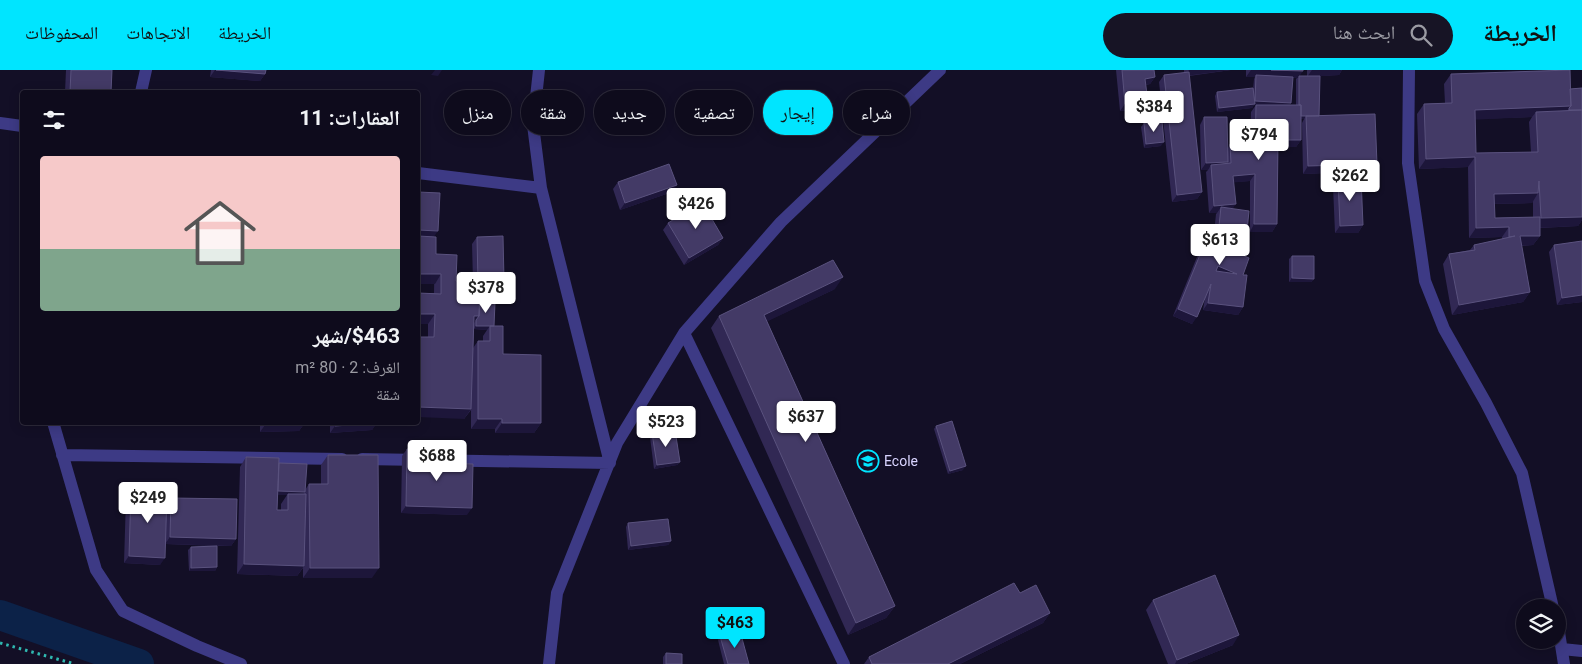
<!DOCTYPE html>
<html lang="ar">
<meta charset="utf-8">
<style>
:root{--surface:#0e0b1c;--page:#171425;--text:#f1f3f6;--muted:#9b9ba3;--line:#2e2b3b;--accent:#00e5ff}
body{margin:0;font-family:Roboto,"Noto Naskh Arabic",sans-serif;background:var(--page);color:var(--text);direction:rtl;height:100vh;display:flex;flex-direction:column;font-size:19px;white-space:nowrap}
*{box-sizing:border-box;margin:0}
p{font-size:16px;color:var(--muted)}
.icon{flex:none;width:28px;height:28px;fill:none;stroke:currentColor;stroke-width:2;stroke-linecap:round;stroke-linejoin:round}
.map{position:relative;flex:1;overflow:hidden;direction:ltr}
.drawer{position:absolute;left:20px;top:20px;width:400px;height:335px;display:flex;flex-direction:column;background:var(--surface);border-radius:5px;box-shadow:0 2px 12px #0003,0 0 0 1px var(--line);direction:rtl}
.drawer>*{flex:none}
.guide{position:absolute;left:435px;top:20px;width:475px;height:45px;direction:rtl;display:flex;gap:10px}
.buttons{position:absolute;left:1516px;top:529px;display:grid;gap:10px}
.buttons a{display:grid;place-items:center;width:50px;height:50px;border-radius:50%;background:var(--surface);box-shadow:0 2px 12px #0003,0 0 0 1px var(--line);font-size:25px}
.price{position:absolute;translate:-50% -42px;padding:0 11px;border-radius:5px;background:#fff;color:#222;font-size:16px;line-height:32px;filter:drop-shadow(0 1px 2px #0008)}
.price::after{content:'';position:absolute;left:50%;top:30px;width:15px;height:11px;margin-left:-8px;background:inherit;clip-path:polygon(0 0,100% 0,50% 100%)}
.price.active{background:var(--accent);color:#111}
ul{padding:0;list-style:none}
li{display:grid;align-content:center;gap:10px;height:265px;padding:0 20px}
li span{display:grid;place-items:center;height:155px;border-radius:5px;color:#555}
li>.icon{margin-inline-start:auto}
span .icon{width:90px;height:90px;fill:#fffc;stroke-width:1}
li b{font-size:21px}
h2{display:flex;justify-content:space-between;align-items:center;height:60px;padding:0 20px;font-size:21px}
.pill{padding:0 18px;border-radius:22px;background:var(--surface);box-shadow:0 2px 12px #0003,0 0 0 1px var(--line);font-size:18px;line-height:45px}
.pill.active{background:var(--accent);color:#111}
header{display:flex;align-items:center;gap:30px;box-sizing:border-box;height:70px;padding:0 25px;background:var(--accent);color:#111}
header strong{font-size:24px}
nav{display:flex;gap:28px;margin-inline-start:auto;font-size:18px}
.search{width:350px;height:45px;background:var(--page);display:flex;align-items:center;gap:12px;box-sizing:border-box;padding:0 18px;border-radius:28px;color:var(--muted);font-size:19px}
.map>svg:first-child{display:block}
</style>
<header>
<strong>الخريطة</strong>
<div class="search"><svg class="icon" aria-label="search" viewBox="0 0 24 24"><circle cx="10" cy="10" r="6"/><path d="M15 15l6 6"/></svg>ابحث هنا</div>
<nav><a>الخريطة</a><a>الاتجاهات</a><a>المحفوظات</a></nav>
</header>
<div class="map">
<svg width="1582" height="594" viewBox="0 0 1582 594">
<rect width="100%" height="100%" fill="#130f26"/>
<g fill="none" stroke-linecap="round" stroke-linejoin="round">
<path stroke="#0c2248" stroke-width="30" d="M0 545 139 594"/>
<path stroke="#2fb8b0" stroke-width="3" stroke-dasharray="2.5 4" stroke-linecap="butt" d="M0 573 75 594"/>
<path stroke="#3d3a85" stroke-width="12" d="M1409 0 1408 93 1425 211 1444 259 1486 333 1522 403 1553 538
M141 22 146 0
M0 53 22 56
M418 103 541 118
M684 263 844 594
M53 352 96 500 123 541 197 576 241 594
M62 385 342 389
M362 389 610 393 541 118 533 55 539 0
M1558 556 1564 594
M1562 579 1582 581
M549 594 557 523 617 373 684 263 781 152 940 0"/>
</g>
<path fill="#312854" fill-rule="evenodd" d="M66 0H112L111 22H65Z
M211 0H266L265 4 260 11 210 7Z
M1116 0H1154L1155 7 1150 14 1146 15 1143 39 1120 41Z
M1184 0H1231L1189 6 1202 122 1197 129 1172 132 1159 12 1164 5 1184 3Z
M1246 0H1303L1299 6H1307V0H1342L1339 5 1320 6 1319 46 1372 101 1303 104 1302 53 1304 49H1301V70L1296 77H1278L1277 154 1272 162H1250V111L1234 112 1233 139 1242 185 1243 237 1238 245 1203 240 1205 228 1192 254 1173 246 1201 177 1206 170 1213 173 1216 144 1217 143H1209L1206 102 1208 100H1201L1200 55 1204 47 1228 78 1230 74 1250 73 1251 42 1256 35H1254L1252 38 1217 42 1215 26 1217 22 1253 20 1254 9 1255 7H1246ZM1293 8H1297L1296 9V35H1289L1291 33Z
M1451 4 1570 19 1582 18V150L1578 156 1540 158V166L1533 175 1521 176 1530 222 1523 232 1452 245 1443 194 1449 184 1470 180 1474 175 1502 169V167L1469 168 1468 97 1419 99 1417 44 1424 34 1445 33 1444 14ZM1532 47 1529 52 1531 82 1476 83 1475 49ZM1533 131V147L1495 148 1494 134 1532 133Z
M460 33 470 51 459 52 458 37Z
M1144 53 1161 76 1144 78 1141 57Z
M1338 109 1363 155 1358 163H1335L1333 116Z
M618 112 677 115 672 122 620 140 613 119Z
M668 153 723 168 718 175 684 195 663 160Z
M435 167 436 184 456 211 473 212 472 174 477 167 504 210 499 217H480V231L494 256 503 284 541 353 534 363H495V359H471V340L464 349 428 267V254H418V223H434ZM474 259 487 260 483 266V271H478L473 278Z
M1582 171V232L1557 235 1549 182 1554 175Z
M1292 186 1314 209 1311 212H1289V189Z
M835 219 767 251 895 536 886 548 848 565 711 258 719 246Z
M260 352H304V354L299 361 260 362Z
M330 352H377L372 360 330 363Z
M936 356 963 400 948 404 934 359Z
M652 363 680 392 677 395 654 399 650 367Z
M407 379 437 393 467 445 401 443 402 386Z
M328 385 372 508H303V498L297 506 237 504 240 397 246 387 279 393 305 420 309 414H321V395ZM278 425H287L281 434V440H277Z
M131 421 167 434 171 428 236 469 231 476H217V497L215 501H189L188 480 191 477 216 476 166 474 160 495 124 493 126 428Z
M628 453 671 471 668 475 628 480 626 457Z
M1020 523 1050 543 1043 553 960 594H864L869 587Z
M1153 530 1233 575 1186 594H1168L1146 540Z
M720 566 749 594H724L718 570Z
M666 583 682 594H663V587Z"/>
<path fill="#1d163a" d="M215 0 265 4 260 11 210 7Z
M435 0H442L438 6 431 5Z
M1189 0H1231L1185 6Z
M1251 0H1271L1303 1 1298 8 1256 7V5L1255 7H1246Z
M1312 0H1342L1339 5 1307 7Z
M1155 7 1150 14 1140 16 1145 9Z
M1255 31 1291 33 1289 36 1254 35 1252 38 1217 42 1219 38Z
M1148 32 1143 39 1120 41 1125 34Z
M1571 36 1564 46 1536 42 1532 47 1468 50 1475 40Z
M1299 46H1319H1306L1304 49H1296Z
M473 47 470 51 459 52 462 48Z
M1278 70H1301L1296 77H1273Z
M1164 72 1161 76 1144 78 1146 74Z
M1475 87 1468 97 1419 99 1426 89Z
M1228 92 1223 99 1211 95 1208 100H1201L1206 93Z
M1377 94 1372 101 1303 104 1308 96Z
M1255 104 1250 111 1228 113 1233 106Z
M677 115 672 122 620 140 625 133Z
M1202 122 1197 129 1172 132 1177 125Z
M1538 123 1532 133 1487 134 1494 124Z
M1236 134 1231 141 1221 137 1217 143H1209L1214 136Z
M1582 144V150L1578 156 1534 158 1541 148Z
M1254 154H1277L1272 162H1250Z
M1363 155 1358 163H1335L1340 156Z
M1509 157 1502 167 1469 168 1476 158Z
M418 160 438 161 433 168H418Z
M1520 166H1540L1533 175 1513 176Z
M723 168 718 175 684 195 689 188Z
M1228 179 1245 180 1240 187Z
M1218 196 1237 204 1213 203Z
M418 204H441L435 214H418Z
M843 207 835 219 756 257 764 245Z
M1292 208 1314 209 1311 212H1289Z
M504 210 499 217 474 218 478 211Z
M1530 222 1523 232 1452 245 1459 235Z
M1582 225V232L1557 235 1562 228Z
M1208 233 1243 237 1238 245 1203 240Z
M1178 239 1197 247 1192 254 1173 246Z
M418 244H435L428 254H418Z
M474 246H479L472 256Z
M476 256H490L487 260 474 259Z
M418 337 471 339 464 349 418 347Z
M478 349H502L495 359H471Z
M377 353 372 360 330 363 335 356Z
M502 353H541L534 363H495Z
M304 354 299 361 260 362 265 355Z
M680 392 677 395 654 399 657 395Z
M966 396 963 400 948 404 950 401Z
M277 421 305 422 302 426 288 424 287 425H275Z
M406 436 472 438 467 445 401 443Z
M170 467 236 469 231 476 165 474Z
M671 471 668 475 628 480 631 476Z
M129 486 165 488 160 495 124 493Z
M244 494 304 496 297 506 237 504Z
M217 497 215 501H189L191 498Z
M310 498H379L372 508H303Z
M895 536 886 548 848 565 856 553Z
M1050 543 1043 553 960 594H948Z
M1239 565 1233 575 1186 594H1175L1177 590Z"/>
<path fill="#433a66" stroke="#5a527e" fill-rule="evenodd" d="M71 0H112L111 22H70Z
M216 0H266L265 4Z
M1122 0H1154L1155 7 1145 9 1148 32 1125 34Z
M1271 0H1303V1Z
M1570 0 1571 36 1475 40 1476 83 1538 82 1536 42 1582 40V147L1541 148 1539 111 1538 123 1494 124 1495 148 1540 147V166H1520L1530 222 1459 235 1449 184 1475 180 1474 175 1515 166 1509 167V157L1476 158 1475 87 1426 89 1424 34 1452 33 1451 4Z
M1189 2 1202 122 1177 125 1164 5Z
M1256 5 1293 7 1291 33 1255 31Z
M1299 6H1320L1319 46H1301V35H1299Z
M1253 18 1255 34 1219 38 1217 22Z
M1582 18V40H1569V38L1571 36 1570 19Z
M460 33H472L473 47 462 48Z
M1256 35H1301V70H1278L1277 154H1254L1255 104 1233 106 1236 134 1214 136 1211 95 1231 93 1230 74 1254 73 1255 82Z
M1375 44 1377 94 1308 96 1306 46Z
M1204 47H1227L1228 92 1206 93Z
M1162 51 1164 72 1146 74 1144 53Z
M669 94 677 115 625 133 618 112Z
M1361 108 1363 155 1340 156 1338 109Z
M418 122 440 123 438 161 418 160Z
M702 132 723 168 689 188 668 153Z
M1221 137 1249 141 1245 180 1228 179 1249 188 1243 205H1247L1243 237 1208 233 1211 214 1197 247 1178 239 1206 170 1217 175ZM1218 196 1237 204 1216 201Z
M418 166 436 167V184L457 185 456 211 480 212 479 246H474L471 339 418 337V267H434L435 244H418V223L441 224V204H418Z
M503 166 504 210 478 211 477 167Z
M1582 171V225L1562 228 1554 175Z
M1292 186H1314V209L1292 208Z
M833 190 843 207 764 245 895 536 856 553 719 246Z
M480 231 495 232 494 256H476V250L479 246Z
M490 256H503V284L541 285V353H502V349H478V271H490Z
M952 351 966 396 950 401 936 356Z
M265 352H304V354L265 355Z
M335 352H377V353L335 356Z
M675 360 680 392 657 395 652 363Z
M407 379 437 380V393L473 394 472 438 406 436Z
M328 385H378L379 498H310L309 414H328Z
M246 387 279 388 277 440H288V424H306L304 496 244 494Z
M279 393 307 394 305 422 278 421Z
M131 421 167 423 165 488 129 486Z
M171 428 237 429 236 469 170 467Z
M668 449 671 471 631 476 628 453Z
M217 476V497L191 498V477Z
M1215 505 1239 565 1177 590 1153 530Z
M1014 513 1020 523 1036 515 1050 543 948 594H872L869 587Z
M740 561 749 594H728L720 566Z
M666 583 682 584V594H666Z"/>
<defs>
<g id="school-ring" transform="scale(1.125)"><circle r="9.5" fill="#130f26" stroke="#00e5ff" stroke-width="1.5"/><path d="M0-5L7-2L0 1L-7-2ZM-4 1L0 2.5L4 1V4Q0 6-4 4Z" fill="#00e5ff"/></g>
</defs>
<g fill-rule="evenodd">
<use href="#school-ring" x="868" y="391"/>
</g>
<g text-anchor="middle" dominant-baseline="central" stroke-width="4" stroke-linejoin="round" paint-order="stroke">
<g font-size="14" fill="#d9d4ff" stroke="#130f26" text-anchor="start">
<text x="884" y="391">Ecole</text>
</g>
</g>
</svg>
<div class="buttons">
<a><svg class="icon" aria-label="layers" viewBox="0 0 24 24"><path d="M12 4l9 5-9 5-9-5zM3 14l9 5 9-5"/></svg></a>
</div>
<b class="price" style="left:1154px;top:63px">$384</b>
<b class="price" style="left:1259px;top:91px">$794</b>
<b class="price" style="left:1350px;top:132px">$262</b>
<b class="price" style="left:696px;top:160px">$426</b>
<b class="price" style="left:1220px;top:196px">$613</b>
<b class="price" style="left:486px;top:244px">$378</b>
<b class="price" style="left:806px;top:373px">$637</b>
<b class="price" style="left:666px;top:378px">$523</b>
<b class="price" style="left:437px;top:412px">$688</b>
<b class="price" style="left:148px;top:454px">$249</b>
<b class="price active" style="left:735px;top:579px">$463</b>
<div class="guide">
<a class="pill">شراء</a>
<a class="pill active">إيجار</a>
<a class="pill">تصفية</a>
<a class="pill">جديد</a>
<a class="pill">شقة</a>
<a class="pill">منزل</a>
</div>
<section class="drawer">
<h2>العقارات: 11<svg class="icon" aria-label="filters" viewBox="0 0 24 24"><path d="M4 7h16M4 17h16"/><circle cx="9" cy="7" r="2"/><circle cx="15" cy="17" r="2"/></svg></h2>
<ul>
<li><span style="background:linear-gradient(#f6c9c9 60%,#7fa58c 0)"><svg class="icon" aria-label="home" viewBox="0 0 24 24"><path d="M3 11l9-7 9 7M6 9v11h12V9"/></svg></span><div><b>$463/شهر</b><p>الغرف: 2 · 80 m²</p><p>شقة</p></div></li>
</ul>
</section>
</div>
